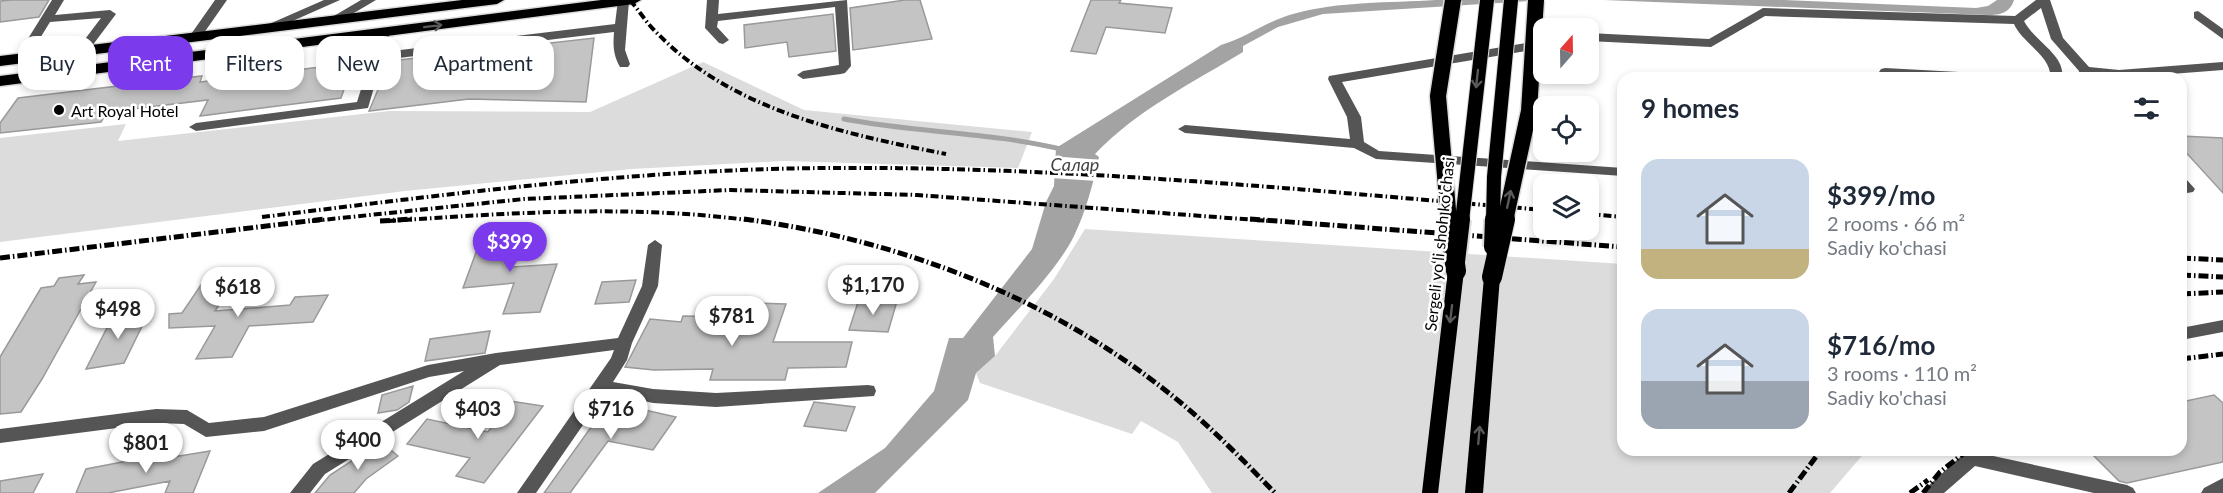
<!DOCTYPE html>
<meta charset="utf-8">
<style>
:root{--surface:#fff;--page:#f2f2f3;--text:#1f2937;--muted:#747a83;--accent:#7c3aed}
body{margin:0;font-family:Lato,sans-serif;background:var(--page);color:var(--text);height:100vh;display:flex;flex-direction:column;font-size:22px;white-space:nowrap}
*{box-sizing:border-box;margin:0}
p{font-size:20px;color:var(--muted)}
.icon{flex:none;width:33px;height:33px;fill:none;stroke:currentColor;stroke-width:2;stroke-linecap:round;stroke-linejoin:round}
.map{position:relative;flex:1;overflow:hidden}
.sheet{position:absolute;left:1617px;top:72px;width:570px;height:384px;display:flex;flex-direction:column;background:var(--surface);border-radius:18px;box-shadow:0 3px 9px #0003}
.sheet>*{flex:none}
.banner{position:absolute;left:18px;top:36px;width:570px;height:54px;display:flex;gap:12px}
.needle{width:39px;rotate:20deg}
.buttons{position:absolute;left:1533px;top:18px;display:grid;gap:12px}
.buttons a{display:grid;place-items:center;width:66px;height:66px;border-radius:12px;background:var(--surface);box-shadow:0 3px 9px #0003;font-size:30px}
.price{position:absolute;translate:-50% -51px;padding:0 14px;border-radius:21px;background:#fff;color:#222;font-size:20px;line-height:39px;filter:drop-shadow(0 2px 3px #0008)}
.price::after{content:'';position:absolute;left:50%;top:36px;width:18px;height:14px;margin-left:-9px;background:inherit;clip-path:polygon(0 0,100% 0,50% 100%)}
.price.selected{background:var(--accent);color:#fff}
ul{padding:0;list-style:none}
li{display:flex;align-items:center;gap:18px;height:150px;padding:0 24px}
li span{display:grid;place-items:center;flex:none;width:168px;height:120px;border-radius:18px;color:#555}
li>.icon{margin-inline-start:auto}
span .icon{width:72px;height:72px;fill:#fffc;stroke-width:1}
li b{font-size:26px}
h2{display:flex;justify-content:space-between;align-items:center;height:72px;padding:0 24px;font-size:26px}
.chip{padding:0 21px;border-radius:18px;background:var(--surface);box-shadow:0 3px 9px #0003;font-size:21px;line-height:54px}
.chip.selected{background:var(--accent);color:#fff}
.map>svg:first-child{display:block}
</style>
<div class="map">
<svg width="2223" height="493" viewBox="0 0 2223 493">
<rect width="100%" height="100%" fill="#fff"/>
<path fill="#dcdcdc" d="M703 62 804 110 1032 132 1018 168 784 161 632 169 405 191 0 242V138L126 124 118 141 389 111 590 112Z
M1085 229 1623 264V450H1867L1830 493H1212L1178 442 1141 421 1132 434 980 383 976 373 995 356 1054 279Z"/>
<path fill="#a3a3a3" d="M1436 0H1544L1323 14 1278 27 1243 46V52C1192 83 1137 110 1095 154L1099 157C1093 184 1086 211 1074 236 1057 270 1018 309 993 337L995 356 976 373 968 400 875 493H818L885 448 934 391 949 338H963L1032 249 1046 202 1054 186 1056 148 1221 45C1246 38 1267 21 1293 14 1339 1 1389 3 1436 0Z
M1604 0H1784L1976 8 1988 6 1997 0H2014C2010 13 2000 15 1988 15Z"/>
<path fill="#fff" d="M1051 156 1101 160 1097 181 1051 178Z"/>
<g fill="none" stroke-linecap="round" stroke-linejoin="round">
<path stroke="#a3a3a3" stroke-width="5" d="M844 119C917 133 992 132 1065 150"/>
</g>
<path fill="#c4c4c4" stroke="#999" stroke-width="1.5" d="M11 0H49L39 17 0 22V1Z
M905 0H920L932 39 853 50 850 8Z
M1091 0H1121L1119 3 1172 8 1165 33 1106 27 1096 54 1071 51Z
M833 14 836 51 789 57 787 42 745 48 744 25Z
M594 38 586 102 469 99 369 111 390 61Z
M353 63 341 98 200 116 208 100 107 112 101 122 0 133V123L18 98 202 76 200 82Z
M2181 136 2223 138V193L2181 147Z
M523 232 512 267 557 264 540 312 503 314 514 283 463 288 482 236Z
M84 275 78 284 96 282 42 379 21 412 0 414V357L41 288 54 286 59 278Z
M636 280 629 302 595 304 602 282Z
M233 284 215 311 290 305 295 297 328 295 313 322 249 326 232 357 196 359 215 326 169 328V314L182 313 201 285Z
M859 299 897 301 888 332 849 330Z
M751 303 786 304 773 342H852L846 367 788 368 785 380H710L713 369 654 370 625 367 650 319 681 322 683 316 746 317Z
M149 312 124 363 86 369 113 316Z
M490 331 485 353 425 361 430 339Z
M413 386 409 402 397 410 378 413 382 395Z
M2214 395 2223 403V462L2127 483 2119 481 2088 450H2181V402Z
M510 401 543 406 484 483 456 476 470 458 407 444 427 419 488 432Z
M609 402 676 417 653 450 608 441 570 493H544Z
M814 402 855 407 846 431 804 426Z
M381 442 398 456 366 479 354 493H315L330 475Z
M210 451 193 493H165L170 481 108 493H76L86 469 169 453 167 458Z
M43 474 33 493H0V481Z"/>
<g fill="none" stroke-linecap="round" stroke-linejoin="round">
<g stroke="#dbdbdb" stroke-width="3">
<path id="major" d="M1492 272 1497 273 1500 277 1483 493H1465L1484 277 1487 273Z"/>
</g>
<g stroke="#dbdbdb" stroke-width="3">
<path id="highway" d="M462 0H504L497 4 0 66V56Z
M601 0H641L634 4 0 86V76Z"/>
</g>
<path fill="#555" fill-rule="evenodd" d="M52 0H64L55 15 110 10 116 14 86 54H78L76 51 101 18 50 22 26 61H18L16 58Z
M215 0H227L199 40H191L189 37Z
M324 0H340L270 31H262L260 28Z
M361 0H376L337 23H329L327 20Z
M618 0 629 1 625 50 630 64 628 67H620C613 55 613 45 614 32L382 60 368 108 196 131 189 127 196 123 357 102 380 29 384 28 390 32 384 52 615 24Z
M707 0H719L718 14 847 0 851 66 845 73 841 74 803 79 797 75 803 71 839 65 835 7 718 21 717 27 729 40 723 44 719 43 705 28Z
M2036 0H2050L2063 38 2089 67 2119 70 2223 62V70L2119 78 2092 75V78H2080L2079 71 2051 39 2041 8 2024 21C2034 41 2066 55 2062 78H2050C2053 57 2022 43 2014 24L1765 16 1711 47 1588 41V33L1709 39 1763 8 2015 16Z
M2198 11 2223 29V39L2194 18V12Z
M1544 40V48L1342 82 1361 117 1364 142 1379 151 1623 168V176L1376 159 1354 148 1185 133 1178 129 1185 125 1350 139 1347 117 1328 79 1329 76Z
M1885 68 1995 74 2001 78H1925L1881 75 1879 72 1881 69Z
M2181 177 2186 179 2195 189 2193 192 2181 194Z
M655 240 662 245 658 286 632 343 627 360 613 382 653 389 716 393 868 385 874 386 876 391 874 396 716 407 653 403 605 393 536 493H517L611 358 614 350 500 365 325 474 310 493H290L313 464 464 371 429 377 264 431 206 437 184 424 156 423 0 443V429L156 409 187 410 209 423 264 417 428 365 496 353 618 338 642 286 648 245Z
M2223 320V332L2181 340V328Z
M1968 450H1986L1984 454 2127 485 2133 488 2136 493H2094L1975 466 1944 493H1923L1926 488Z
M2223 478V493H2201L2204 488Z"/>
<use href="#major" fill="#000" fill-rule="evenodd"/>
<use href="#highway" fill="#000" fill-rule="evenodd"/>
<path stroke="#000" stroke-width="4" stroke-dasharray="8 3 1.5 3" stroke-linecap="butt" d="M630 0C640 12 648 25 659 35 734 111 845 134 946 154
M1588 214 1623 217
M262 217C450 194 638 169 828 168 1067 166 1306 190 1544 210
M312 221 524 199 730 190 917 195 1270 221
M388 221C511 213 632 204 755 221"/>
<path stroke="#000" stroke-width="5" stroke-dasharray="10 3 1.5 3" stroke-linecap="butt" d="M744 219C895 239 1045 295 1165 390 1205 421 1240 457 1275 493
M1250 219 1623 247
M380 221 413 219
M0 258 325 219
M2181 258 2223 260
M2181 275 2223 277
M2181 294 2223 292
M2181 359 2223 354
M1789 493 1821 450
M1910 493 1928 480
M1923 493 1940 472 1968 450"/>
<g stroke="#dbdbdb" stroke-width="16" stroke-linecap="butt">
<path id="major-bridge-far1" d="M1462 221 1487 0
M1493 221 1494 177 1511 0"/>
</g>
<g stroke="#dbdbdb" stroke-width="20" stroke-linecap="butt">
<path id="major-bridge" d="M1492 247 1493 219
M1430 493 1462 219"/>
</g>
<g stroke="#dbdbdb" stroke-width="19" stroke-linecap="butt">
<path id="highway-bridge-far1" d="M1449 221 1438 96 1453 0
M1505 221 1529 111 1536 0"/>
</g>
<g stroke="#dbdbdb" stroke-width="22" stroke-linecap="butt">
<path id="highway-bridge" d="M1449 219 1456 271
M1492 277 1505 219"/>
</g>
<use href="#major-bridge-far1" stroke="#000" stroke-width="14"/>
<use href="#major-bridge" stroke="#000" stroke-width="16"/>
<use href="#highway-bridge-far1" stroke="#000" stroke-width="16"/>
<use href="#highway-bridge" stroke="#000" stroke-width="20"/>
</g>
<defs><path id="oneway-shaft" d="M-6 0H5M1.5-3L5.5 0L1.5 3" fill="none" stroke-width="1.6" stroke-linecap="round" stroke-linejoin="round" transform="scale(1.5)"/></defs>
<g stroke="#595959">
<use href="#oneway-shaft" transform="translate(433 26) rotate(-7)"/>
<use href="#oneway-shaft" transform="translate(1477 79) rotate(96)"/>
<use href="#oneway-shaft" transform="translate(1509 199) rotate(-78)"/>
<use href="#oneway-shaft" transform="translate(1451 314) rotate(97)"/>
<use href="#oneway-shaft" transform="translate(1479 435) rotate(-85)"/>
</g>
<circle fill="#000" stroke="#fff" stroke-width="2" cx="59" cy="110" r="6"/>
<g text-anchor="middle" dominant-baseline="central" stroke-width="5" stroke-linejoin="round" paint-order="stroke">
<g font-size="16" fill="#000" stroke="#fff" text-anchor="start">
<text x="71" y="110">Art Royal Hotel</text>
</g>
<g font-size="16" fill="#000" stroke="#fff">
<text transform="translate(1439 244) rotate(-84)">Sergeli yo‘li shoh ko‘chasi</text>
</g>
<g font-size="18" font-style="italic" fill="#444" stroke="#fff">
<text x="1075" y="164">Салар</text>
</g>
</g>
</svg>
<div class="buttons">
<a><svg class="needle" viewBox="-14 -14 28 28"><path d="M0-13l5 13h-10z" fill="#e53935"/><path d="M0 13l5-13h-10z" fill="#747a83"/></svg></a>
<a><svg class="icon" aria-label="locate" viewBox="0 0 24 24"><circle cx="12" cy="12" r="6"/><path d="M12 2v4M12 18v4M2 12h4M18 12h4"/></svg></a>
<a><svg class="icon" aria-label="layers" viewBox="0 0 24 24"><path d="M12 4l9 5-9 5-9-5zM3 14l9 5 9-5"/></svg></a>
</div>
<b class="price selected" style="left:510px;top:273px">$399</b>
<b class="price" style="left:873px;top:316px">$1,170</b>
<b class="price" style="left:238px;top:318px">$618</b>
<b class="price" style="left:118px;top:340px">$498</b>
<b class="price" style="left:732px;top:347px">$781</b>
<b class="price" style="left:478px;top:440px">$403</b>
<b class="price" style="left:611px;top:440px">$716</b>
<b class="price" style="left:358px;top:471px">$400</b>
<b class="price" style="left:146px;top:474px">$801</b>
<div class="banner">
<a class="chip">Buy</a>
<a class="chip selected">Rent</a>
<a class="chip">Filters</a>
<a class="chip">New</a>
<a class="chip">Apartment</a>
</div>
<section class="sheet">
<h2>9 homes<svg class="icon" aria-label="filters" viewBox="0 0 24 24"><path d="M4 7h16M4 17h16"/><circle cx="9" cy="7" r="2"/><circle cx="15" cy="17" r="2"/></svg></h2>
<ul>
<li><span style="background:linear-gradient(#c9d6e8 75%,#c2b280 0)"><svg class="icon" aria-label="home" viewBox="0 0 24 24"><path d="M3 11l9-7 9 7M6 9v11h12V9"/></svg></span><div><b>$399/mo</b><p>2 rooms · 66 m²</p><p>Sadiy ko'chasi</p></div></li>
<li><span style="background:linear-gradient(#c9d6e8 60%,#9aa5b1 0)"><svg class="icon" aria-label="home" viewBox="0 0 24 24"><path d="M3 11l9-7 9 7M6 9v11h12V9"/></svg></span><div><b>$716/mo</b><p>3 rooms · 110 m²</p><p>Sadiy ko'chasi</p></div></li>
</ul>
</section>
</div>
